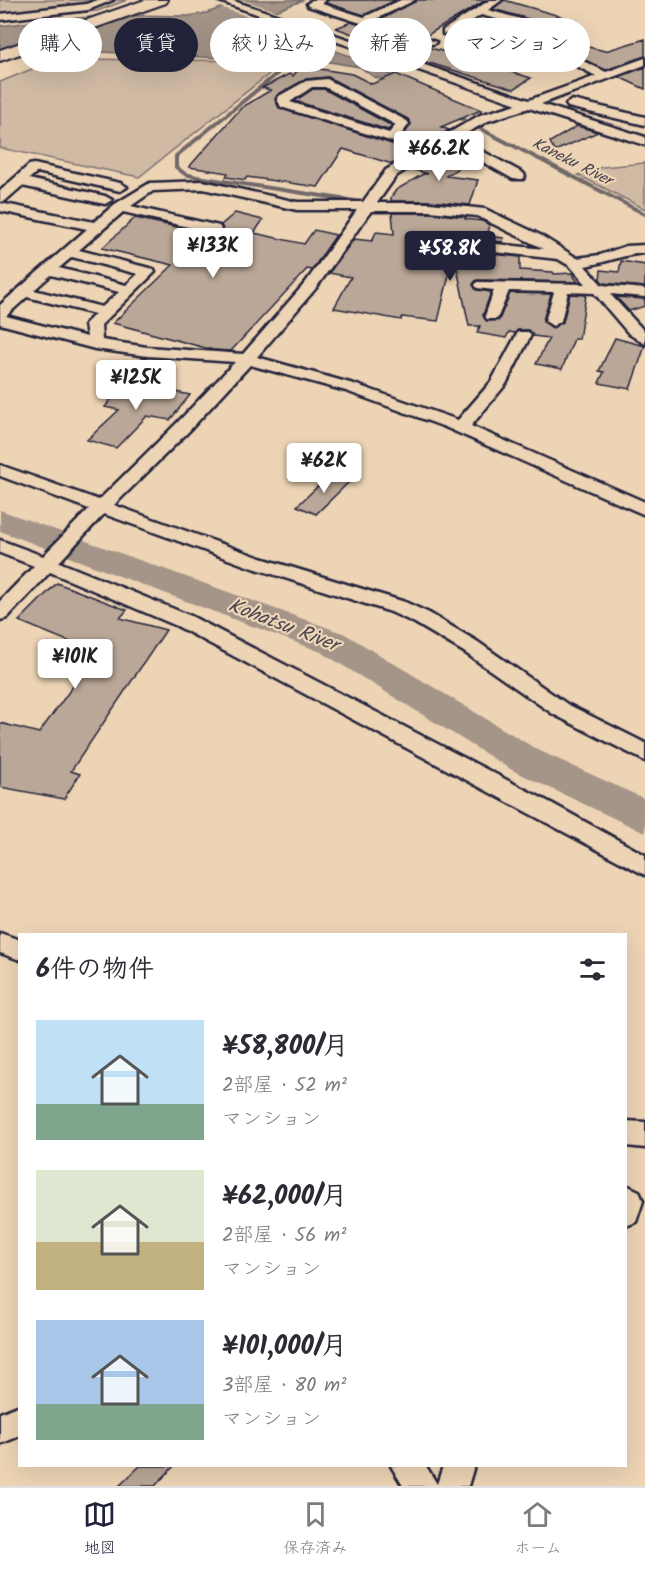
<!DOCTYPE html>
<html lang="ja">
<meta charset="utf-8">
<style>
:root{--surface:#fff;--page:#f2f2f3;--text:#2b2b33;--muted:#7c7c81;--line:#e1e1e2;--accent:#22223b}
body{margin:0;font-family:Kalam,"Klee One",sans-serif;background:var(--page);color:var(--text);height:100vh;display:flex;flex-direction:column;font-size:22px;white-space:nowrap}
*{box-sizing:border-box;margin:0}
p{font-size:20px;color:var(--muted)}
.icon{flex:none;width:33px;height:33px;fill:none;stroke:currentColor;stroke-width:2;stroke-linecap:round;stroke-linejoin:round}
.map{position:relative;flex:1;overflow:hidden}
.side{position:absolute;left:18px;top:933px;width:609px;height:534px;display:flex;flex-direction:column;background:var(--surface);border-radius:0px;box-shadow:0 6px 24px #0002}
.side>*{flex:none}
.top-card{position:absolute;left:18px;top:18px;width:609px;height:54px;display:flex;gap:12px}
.price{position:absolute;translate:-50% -51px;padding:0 14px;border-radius:6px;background:#fff;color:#222;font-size:20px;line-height:39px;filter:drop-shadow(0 2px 3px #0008)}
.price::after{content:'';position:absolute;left:50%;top:36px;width:18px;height:14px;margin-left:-9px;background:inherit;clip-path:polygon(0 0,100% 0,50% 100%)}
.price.current{background:var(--accent);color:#fff}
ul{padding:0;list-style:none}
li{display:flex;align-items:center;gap:18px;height:150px;padding:0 18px}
li span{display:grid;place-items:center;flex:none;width:168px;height:120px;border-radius:0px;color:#555}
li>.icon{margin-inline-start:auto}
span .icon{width:72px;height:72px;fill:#fffc;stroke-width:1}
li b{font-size:26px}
h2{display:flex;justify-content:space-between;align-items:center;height:72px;padding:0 18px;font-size:26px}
.tag{padding:0 21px;border-radius:27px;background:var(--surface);box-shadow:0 6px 24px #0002;font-size:21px;line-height:54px}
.tag.current{background:var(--accent);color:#fff}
.tabs{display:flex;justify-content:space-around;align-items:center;height:84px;border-top:2px solid var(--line);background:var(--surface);font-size:16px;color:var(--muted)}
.tabs a{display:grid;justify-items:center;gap:3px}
.tabs .current{color:var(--accent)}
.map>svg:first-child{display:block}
</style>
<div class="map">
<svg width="645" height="1486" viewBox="0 0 645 1486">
<rect width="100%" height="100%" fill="#edd4b5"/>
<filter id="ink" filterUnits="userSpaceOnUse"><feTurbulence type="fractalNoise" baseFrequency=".0167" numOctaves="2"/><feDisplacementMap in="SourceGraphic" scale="12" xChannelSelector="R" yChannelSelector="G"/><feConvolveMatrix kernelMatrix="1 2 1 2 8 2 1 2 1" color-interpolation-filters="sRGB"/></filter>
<g filter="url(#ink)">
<path fill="#d0baa4" stroke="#796e70" stroke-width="1.5" d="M0 0H127L97 11 0 21Z
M67 59 265 61 276 63 279 66 139 177 0 148V82L49 62Z
M645 163V209L578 175 602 167Z"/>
<path fill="#a59589" stroke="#71676a" stroke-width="1.5" d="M242 0H304L250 21 370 63 393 76 392 81 374 77 360 67 312 59 282 61 80 51 0 57V26L47 20 120 15 188 16 207 13Z"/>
<path fill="#edd4b5" d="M233 0H243L279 12 258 20 217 6Z"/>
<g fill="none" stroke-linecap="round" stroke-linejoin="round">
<path stroke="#71676a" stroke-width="4" d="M295 59 176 156V167L185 174 197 177 355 201
M454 115 645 214"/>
<path fill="#a59589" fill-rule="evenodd" d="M0 510 345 634 538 750 645 799V833L512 770 321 652 0 531Z"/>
</g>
<path fill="#baa797" stroke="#22223b" stroke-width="1.5" d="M328 0H396L364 15 326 3Z
M417 0H486L426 36 380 20Z
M504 0 577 21 562 31 547 24 493 9Z
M351 22 414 43 403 49 379 44 336 28Z
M555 39 605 51 645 39V56L606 70 552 47Z
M427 47 467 58 531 78 514 89 423 61Z
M301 66 352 74 372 84 396 74 481 110 441 127 449 130 428 143 404 135 411 124 408 119 328 77 306 79 277 95 275 100 279 108 414 151 392 164 343 149 318 187 247 177 245 180 226 177 228 173 189 167 241 108 271 90 262 88 289 74 293 76Z
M645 67V89L619 77Z
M313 89H324L392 126 388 130 295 101Z
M577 126 598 132 555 151 550 142Z
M443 150 471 160 446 176 478 180 470 205 430 201H391V197L396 190 423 174H428L411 169Z
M235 213 263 220 254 233 304 244 314 230 336 235 312 270 307 269 231 351 213 350 113 323 173 265 102 248 135 218 214 235 221 233 223 230 221 225Z
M392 213H430L466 217 465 219 482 221 490 225 487 236 504 238 503 242 421 234 412 239 420 246 520 257V270L553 272 554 274 572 273 578 282 477 280 473 284 477 290 491 292 483 315 487 321 499 320 510 293 551 294 543 320 552 328 563 322 570 294 586 295 579 339H574L562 369 536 364 549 338 533 336 528 330H518L515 333 509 332 506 338 477 333 480 326H469L454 254 438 321 402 317 401 320 334 308 351 277 329 273 354 239 372 241 376 232 394 234Z
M621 261 645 265V287L603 283 600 279 601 270 619 272Z
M616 297 645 299V306L629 311Z
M615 338 645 346 630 389 599 383 604 372 599 371Z
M126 381 190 395 170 420 147 416 116 448 87 440 119 410 105 407Z
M332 473 350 481 316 514 297 506Z
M57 583 127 610 120 618 166 630 71 771 80 774 64 799 0 787V723L39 733 97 653 19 621Z
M140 1466H174L155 1486H119Z"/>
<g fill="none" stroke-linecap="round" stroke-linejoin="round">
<g stroke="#22223b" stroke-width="5">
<path id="minor" d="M98 0H113L88 10 0 20V14L86 4Z
M216 0H231L529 100 596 76 571 63 453 33 443 34V30L490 0H502L488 10 546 26 570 37 568 39H560L538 30 481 15 461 28 579 59 606 72 645 58V65L541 104 645 137V145L529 108 488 121 458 138 523 173 525 176 523 179H513L449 143 396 176 377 203H430L485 209 540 235 577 258 600 255 626 246 645 245V253C624 254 606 263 585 266L602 285 645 289V297L610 294 645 332V344L629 334 594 293 568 292 561 321 553 326 545 321 554 292 509 291 497 319H487L485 316 494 290 477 288 475 285 477 282 586 284 570 266 558 259 421 244 414 240 421 236 544 249 477 216 430 211H371L316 288 257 357 357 385 458 420 491 382 518 332H528L531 335 506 384 471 426 645 502V515L445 427 346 391 250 365 188 432 114 505 261 558 405 602 429 613 478 642 567 704 645 743V761L553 714 464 652 415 623 391 612 247 566 104 514 59 562 191 616 553 804 645 855V875L177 626 50 572 7 618 0 620V601L34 566 0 553V540L43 556 89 509 0 476V465L99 500 176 424 235 362 147 356 95 349 0 324V305L87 229 0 211V203L94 222 115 204 150 183 203 181 297 202H363L386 170 419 150 281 107 277 99 279 96 306 81 327 79 407 121 409 124 400 136 428 145 480 115 517 104ZM312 87H325L396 125 389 133 290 102ZM203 189 297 210H357L306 282 243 354 147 347 102 340 101 325 155 272 153 269 79 250 123 212 214 233 219 232 221 229 219 226 131 206 153 191ZM72 257 138 274 126 285 59 268ZM51 275 119 292 102 307 34 290ZM27 297 95 314 85 324 87 337 6 316Z
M312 0H326L322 4 364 17 401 0H415L374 20 436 42 434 44H426L308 6 307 4Z
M572 100 645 117V125L568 107 566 104Z
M34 164 120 183 127 187 120 191 37 172 29 179 105 196 112 200 105 204 22 186 5 201 0 202V191L29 165Z
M0 933 20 940V960L0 953Z
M626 1121 645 1122V1148L626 1146Z
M626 1185 639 1191 643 1201 636 1222 626 1226Z
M20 1405V1436L0 1444V1413Z
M391 1466H426L437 1484 443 1466H474L468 1486H403Z"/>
</g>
<g stroke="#22223b" stroke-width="4">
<path id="highway" d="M145 0H168L166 3 0 61V50Z"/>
</g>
<use href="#minor" fill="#edd4b5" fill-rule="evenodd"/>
<use href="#highway" fill="#edd4b5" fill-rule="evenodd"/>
</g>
</g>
<g text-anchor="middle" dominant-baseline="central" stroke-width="4.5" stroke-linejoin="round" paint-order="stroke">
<g font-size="16" font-style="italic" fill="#494452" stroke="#edd4b5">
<text transform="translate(572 162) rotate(27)">Kaneku River</text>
</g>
<g font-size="20" font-style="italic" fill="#494452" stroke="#edd4b5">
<text transform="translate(283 626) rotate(21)">Kohatsu River</text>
</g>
</g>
</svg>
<b class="price" style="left:439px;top:182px">¥66.2K</b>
<b class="price" style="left:213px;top:279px">¥133K</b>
<b class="price current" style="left:450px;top:282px">¥58.8K</b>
<b class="price" style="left:136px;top:411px">¥125K</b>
<b class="price" style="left:324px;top:494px">¥62K</b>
<b class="price" style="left:75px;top:690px">¥101K</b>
<div class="top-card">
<a class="tag">購入</a>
<a class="tag current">賃貸</a>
<a class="tag">絞り込み</a>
<a class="tag">新着</a>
<a class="tag">マンション</a>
</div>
<section class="side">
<h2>6件の物件<svg class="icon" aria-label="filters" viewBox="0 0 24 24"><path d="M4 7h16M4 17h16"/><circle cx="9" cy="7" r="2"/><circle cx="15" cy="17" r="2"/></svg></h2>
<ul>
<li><span style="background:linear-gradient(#bfe0f5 70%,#7fa58c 0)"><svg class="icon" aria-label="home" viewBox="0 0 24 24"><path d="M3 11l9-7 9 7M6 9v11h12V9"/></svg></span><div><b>¥58,800/月</b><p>2部屋 · 52 m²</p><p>マンション</p></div></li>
<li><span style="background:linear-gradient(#dfe7d0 60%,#c2b280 0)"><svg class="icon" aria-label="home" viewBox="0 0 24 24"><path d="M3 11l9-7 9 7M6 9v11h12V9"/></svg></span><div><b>¥62,000/月</b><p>2部屋 · 56 m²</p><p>マンション</p></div></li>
<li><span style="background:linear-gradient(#a9c7e8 70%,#7fa58c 0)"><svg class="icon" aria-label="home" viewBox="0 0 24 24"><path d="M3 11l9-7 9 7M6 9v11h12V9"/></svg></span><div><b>¥101,000/月</b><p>3部屋 · 80 m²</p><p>マンション</p></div></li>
</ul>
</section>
</div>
<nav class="tabs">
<a class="current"><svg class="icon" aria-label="map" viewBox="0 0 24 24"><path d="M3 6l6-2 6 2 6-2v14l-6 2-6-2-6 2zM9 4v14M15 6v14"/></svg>地図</a>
<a><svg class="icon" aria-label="saved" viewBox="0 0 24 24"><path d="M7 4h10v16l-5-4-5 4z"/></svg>保存済み</a>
<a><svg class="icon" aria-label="home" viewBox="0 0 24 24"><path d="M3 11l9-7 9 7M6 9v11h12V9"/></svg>ホーム</a>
</nav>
